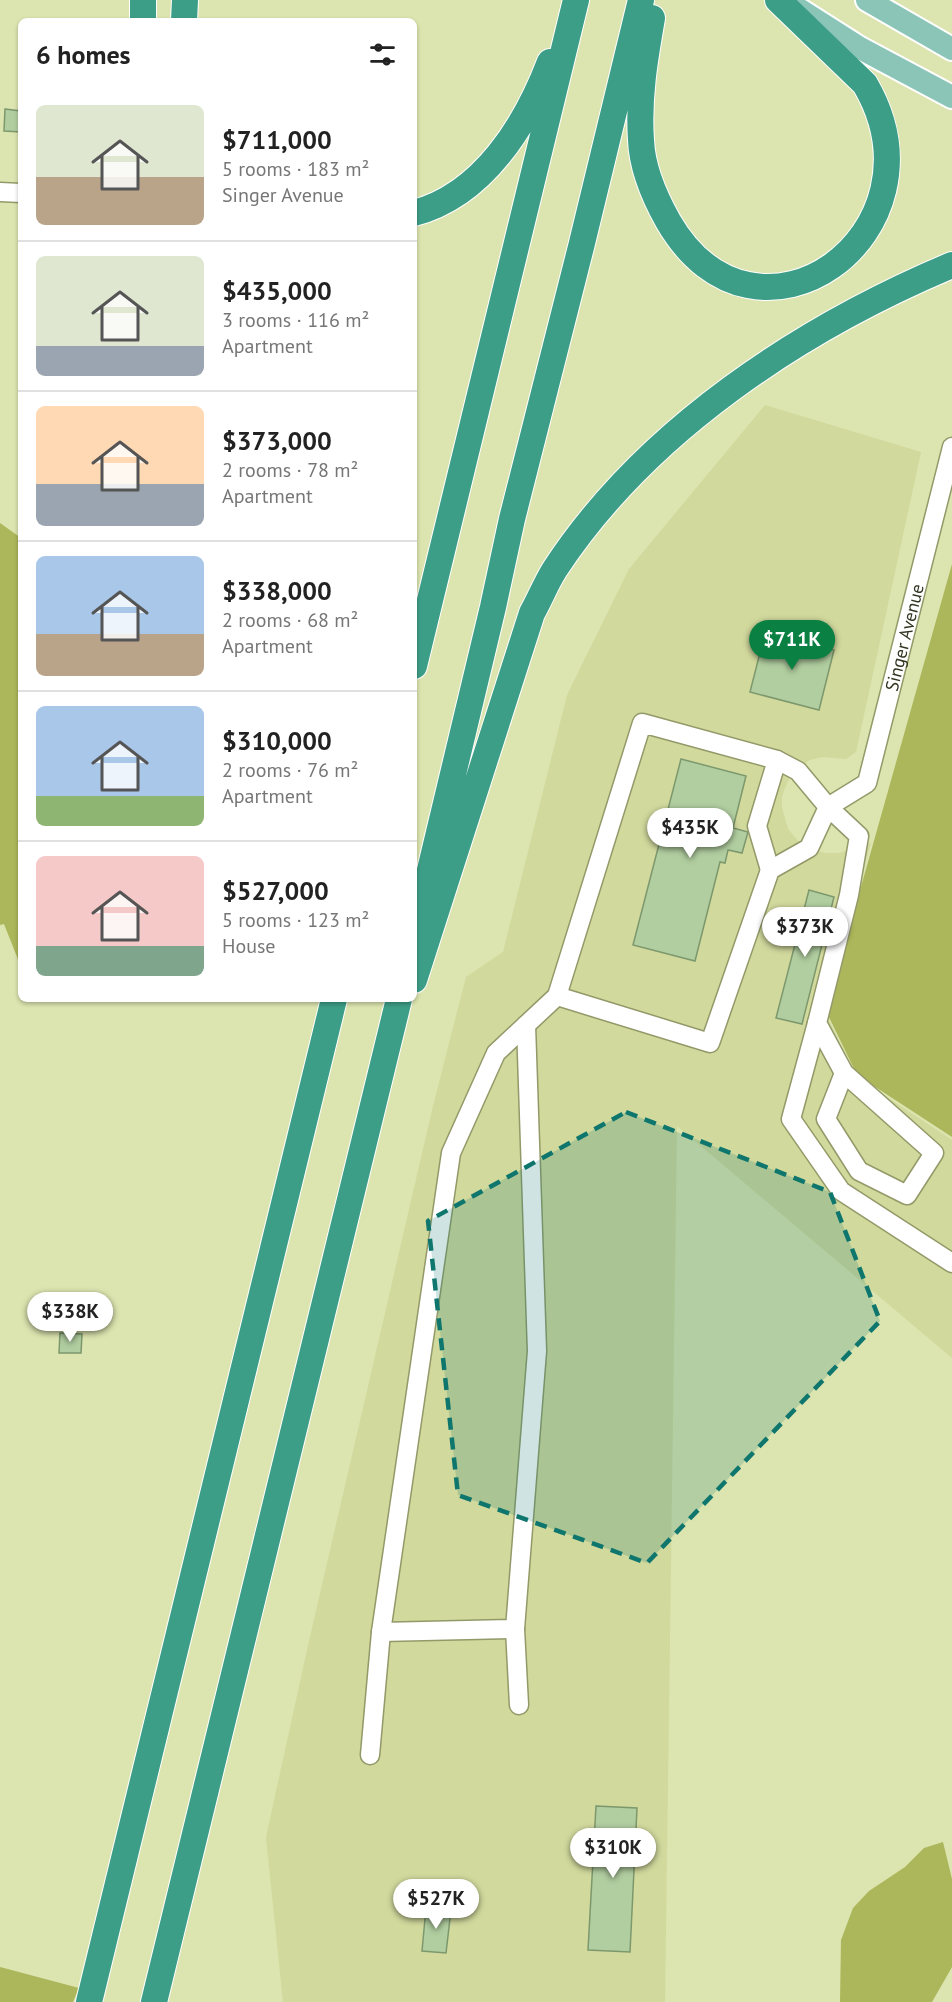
<!DOCTYPE html>
<meta charset="utf-8">
<style>
:root{--surface:#fff;--page:#f6f6f6;--text:#222;--muted:#767676;--line:#e0e0e0;--accent:#0b8043}
body{margin:0;font-family:"PT Sans",sans-serif;background:var(--page);color:var(--text);height:100vh;display:flex;flex-direction:column;font-size:22px;white-space:nowrap}
*{box-sizing:border-box;margin:0}
p{font-size:20px;color:var(--muted)}
.icon{flex:none;width:33px;height:33px;fill:none;stroke:currentColor;stroke-width:2;stroke-linecap:round;stroke-linejoin:round}
.map{position:relative;flex:1;overflow:hidden}
.side{position:absolute;left:18px;top:18px;width:399px;height:984px;display:flex;flex-direction:column;background:var(--surface);border-radius:9px;box-shadow:0 2px 4px #0004}
.side>*{flex:none}
.price{position:absolute;translate:-50% -51px;padding:0 14px;border-radius:21px;background:#fff;color:#222;font-size:20px;line-height:39px;filter:drop-shadow(0 2px 3px #0008)}
.price::after{content:'';position:absolute;left:50%;top:36px;width:18px;height:14px;margin-left:-9px;background:inherit;clip-path:polygon(0 0,100% 0,50% 100%)}
.price.on{background:var(--accent);color:#fff}
ul{padding:0;list-style:none}
li{display:flex;align-items:center;gap:18px;height:150px;padding:0 18px}
li+li{border-top:2px solid var(--line)}
li span{display:grid;place-items:center;flex:none;width:168px;height:120px;border-radius:9px;color:#555}
li>.icon{margin-inline-start:auto}
span .icon{width:72px;height:72px;fill:#fffc;stroke-width:1}
li b{font-size:26px}
h2{display:flex;justify-content:space-between;align-items:center;height:72px;padding:0 18px;font-size:26px}
.map>svg:first-child{display:block}
</style>
<div class="map">
<svg width="952" height="2002" viewBox="0 0 952 2002">
<rect width="100%" height="100%" fill="#dce4af"/>
<path fill="#d1d99d" d="M765 405 921 452 856 752 846 759 823 757 810 760 802 765 793 773 787 783 782 796V808L788 829 798 841 808 848 825 853H839L871 843 825 1011 855 1076 952 1140V1358L677 1126 665 2002H283L266 1837 309 1641 433 1106 466 977 503 952 567 695 629 569Z"/>
<path fill="#acb65a" d="M0 523 21 538V967L4 924 0 925Z
M952 564V1137L857 1075 826 1011Z
M943 1842 952 1879V1967L932 2002H840L841 1940 853 1908 869 1891 905 1867 924 1848Z
M0 1967 79 1988 73 2002H0Z"/>
<path fill="#b1cea0" stroke="#7d986d" stroke-width="1.5" d="M5 109 21 111V132L4 131Z
M765 633 834 650 819 710 750 692Z
M681 759 746 776 733 828 748 832 742 853 728 850 725 863 720 862 695 961 633 945Z
M809 890 834 897 802 1024 776 1018Z
M60 1333 82 1334 81 1353H59Z
M596 1806 637 1808 630 1952 588 1950Z
M426 1908 451 1910 446 1953 422 1951Z"/>
<g fill="none" stroke-linecap="round" stroke-linejoin="round">
<g stroke="#939968" stroke-width="21">
<g id="minor">
<path d="M0 192 21 193"/>
<path d="M828 807 809 848 770 870 710 1043 557 996 642 723 777 760 798 771 828 807 859 836 849 895 817 1023 844 1073 934 1153 907 1195 859 1171 826 1119 844 1073"/>
<path id="s1" d="M828 807 867 783 952 447"/>
<path d="M770 870 757 826 777 760"/>
<path d="M817 1023 791 1119 841 1191 952 1263"/>
<path d="M515 1629 519 1705"/>
<path d="M381 1632 515 1629 537 1351 526 1025"/>
<path d="M370 1755 381 1632 451 1153 496 1053 557 996"/>
</g>
</g>
<g stroke="#fff" stroke-width="26">
<path id="major" d="M867 0 952 49
M794 6 860 48 952 97"/>
</g>
<g stroke="#fff" stroke-width="28">
<path id="highway" d="M652 18C645 58 638 98 641 140 642 168 654 196 668 221 756 374 952 233 865 84L778 0
M143 21V0
M184 21 185 0
M414 213C483 195 526 125 550 62
M414 666 576 0
M414 937 493 607 512 519 582 243 641 0
M414 980 532 613C540 599 546 583 555 569 646 430 802 328 952 265
M89 2002 334 999
M154 2002 399 999"/>
</g>
<use href="#minor" stroke="#fff" stroke-width="18"/>
<use href="#major" stroke="#8bc5b7" stroke-width="22"/>
<use href="#highway" stroke="#3d9e87" stroke-width="26"/>
</g>
<path fill="#0f766e" fill-opacity="0.2" stroke="#0f766e" stroke-width="4.5" stroke-dasharray="12 8" stroke-linejoin="round" d="M626 1112 830 1192 880 1321 647 1563 458 1495 428 1221Z"/>
<g text-anchor="middle" dominant-baseline="central" stroke-width="5" stroke-linejoin="round" paint-order="stroke">
<g font-size="18" fill="#323520" stroke="#fff">
<text stroke="none"><textPath href="#s1" startOffset="196">Singer Avenue</textPath></text>
</g>
</g>
</svg>
<b class="price on" style="left:792px;top:671px">$711K</b>
<b class="price" style="left:690px;top:859px">$435K</b>
<b class="price" style="left:805px;top:958px">$373K</b>
<b class="price" style="left:70px;top:1343px">$338K</b>
<b class="price" style="left:613px;top:1879px">$310K</b>
<b class="price" style="left:436px;top:1930px">$527K</b>
<section class="side">
<h2>6 homes<svg class="icon" aria-label="filters" viewBox="0 0 24 24"><path d="M4 7h16M4 17h16"/><circle cx="9" cy="7" r="2"/><circle cx="15" cy="17" r="2"/></svg></h2>
<ul>
<li><span style="background:linear-gradient(#dfe7d0 60%,#b9a48a 0)"><svg class="icon" aria-label="home" viewBox="0 0 24 24"><path d="M3 11l9-7 9 7M6 9v11h12V9"/></svg></span><div><b>$711,000</b><p>5 rooms · 183 m²</p><p>Singer Avenue</p></div></li>
<li><span style="background:linear-gradient(#dfe7d0 75%,#9aa5b1 0)"><svg class="icon" aria-label="home" viewBox="0 0 24 24"><path d="M3 11l9-7 9 7M6 9v11h12V9"/></svg></span><div><b>$435,000</b><p>3 rooms · 116 m²</p><p>Apartment</p></div></li>
<li><span style="background:linear-gradient(#ffd9b3 65%,#9aa5b1 0)"><svg class="icon" aria-label="home" viewBox="0 0 24 24"><path d="M3 11l9-7 9 7M6 9v11h12V9"/></svg></span><div><b>$373,000</b><p>2 rooms · 78 m²</p><p>Apartment</p></div></li>
<li><span style="background:linear-gradient(#a9c7e8 65%,#b9a48a 0)"><svg class="icon" aria-label="home" viewBox="0 0 24 24"><path d="M3 11l9-7 9 7M6 9v11h12V9"/></svg></span><div><b>$338,000</b><p>2 rooms · 68 m²</p><p>Apartment</p></div></li>
<li><span style="background:linear-gradient(#a9c7e8 75%,#8fb573 0)"><svg class="icon" aria-label="home" viewBox="0 0 24 24"><path d="M3 11l9-7 9 7M6 9v11h12V9"/></svg></span><div><b>$310,000</b><p>2 rooms · 76 m²</p><p>Apartment</p></div></li>
<li><span style="background:linear-gradient(#f6c9c9 75%,#7fa58c 0)"><svg class="icon" aria-label="home" viewBox="0 0 24 24"><path d="M3 11l9-7 9 7M6 9v11h12V9"/></svg></span><div><b>$527,000</b><p>5 rooms · 123 m²</p><p>House</p></div></li>
</ul>
</section>
</div>
